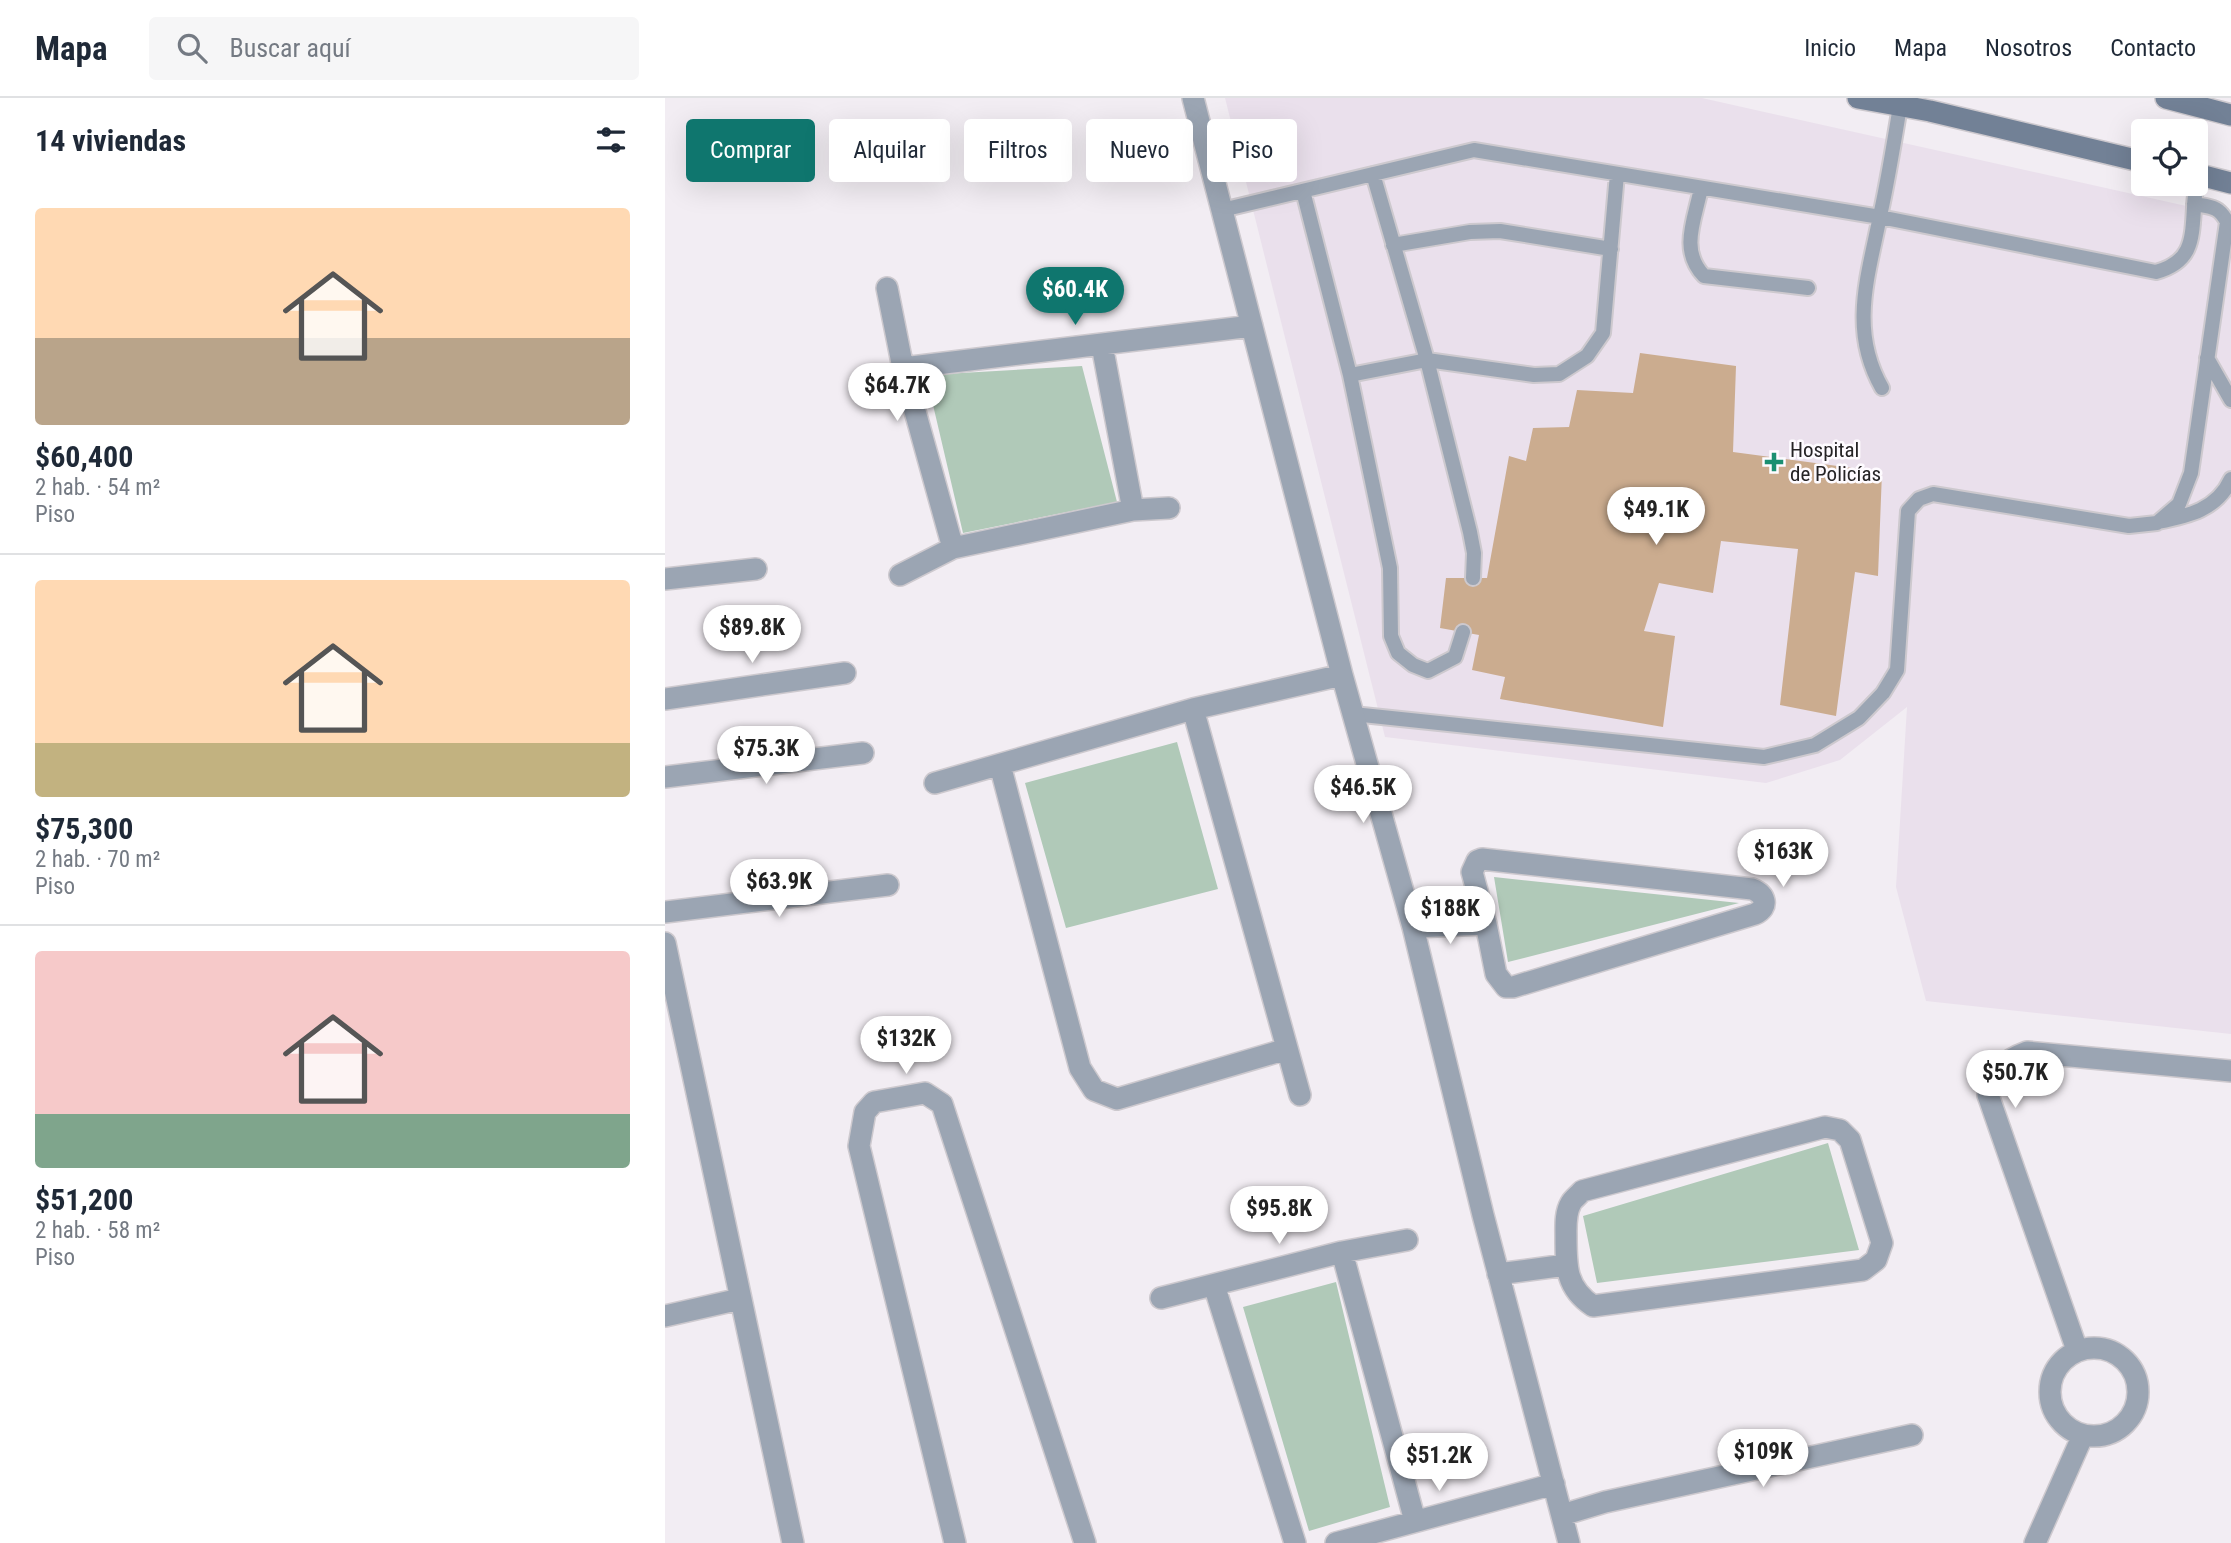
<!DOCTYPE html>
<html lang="es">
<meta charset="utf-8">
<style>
:root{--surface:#fff;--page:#f6f6f7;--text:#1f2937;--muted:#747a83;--line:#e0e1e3;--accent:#0f766e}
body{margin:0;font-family:"Roboto Condensed",sans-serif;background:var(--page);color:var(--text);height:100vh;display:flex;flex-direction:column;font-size:26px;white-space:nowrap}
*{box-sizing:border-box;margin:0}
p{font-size:23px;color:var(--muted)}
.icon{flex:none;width:38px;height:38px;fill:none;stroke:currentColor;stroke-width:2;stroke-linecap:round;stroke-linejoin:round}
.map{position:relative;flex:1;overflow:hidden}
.sheet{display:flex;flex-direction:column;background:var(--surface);width:665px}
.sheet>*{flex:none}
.banner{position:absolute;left:21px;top:21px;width:665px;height:63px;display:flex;gap:14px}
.controls{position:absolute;left:1466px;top:21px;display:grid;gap:14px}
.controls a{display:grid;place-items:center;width:77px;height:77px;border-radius:7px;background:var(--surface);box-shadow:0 7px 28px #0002;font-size:35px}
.price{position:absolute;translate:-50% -60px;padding:0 16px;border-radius:24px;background:#fff;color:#222;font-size:23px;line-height:46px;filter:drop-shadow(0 2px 4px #0008)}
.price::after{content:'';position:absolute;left:50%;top:42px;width:21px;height:16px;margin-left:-10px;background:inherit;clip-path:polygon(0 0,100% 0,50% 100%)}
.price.selected{background:var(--accent);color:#fff}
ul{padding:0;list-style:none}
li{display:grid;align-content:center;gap:14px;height:371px;padding:0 35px}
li+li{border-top:2px solid var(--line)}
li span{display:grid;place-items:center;height:217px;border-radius:7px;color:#555}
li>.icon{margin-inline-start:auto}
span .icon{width:126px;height:126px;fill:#fffc;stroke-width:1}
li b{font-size:30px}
h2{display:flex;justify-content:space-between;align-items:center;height:84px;padding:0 35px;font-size:30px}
.tag{padding:0 24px;border-radius:7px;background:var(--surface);box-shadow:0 7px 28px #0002;font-size:24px;line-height:63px}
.tag.selected{background:var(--accent);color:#fff}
header{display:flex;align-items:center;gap:42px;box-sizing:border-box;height:98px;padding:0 35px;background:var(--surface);border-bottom:2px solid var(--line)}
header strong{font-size:33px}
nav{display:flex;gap:38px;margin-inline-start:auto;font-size:24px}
.search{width:490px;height:63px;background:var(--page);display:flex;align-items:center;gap:18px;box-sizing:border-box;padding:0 24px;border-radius:7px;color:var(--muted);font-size:26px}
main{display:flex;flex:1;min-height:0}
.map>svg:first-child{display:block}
</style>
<header>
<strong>Mapa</strong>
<div class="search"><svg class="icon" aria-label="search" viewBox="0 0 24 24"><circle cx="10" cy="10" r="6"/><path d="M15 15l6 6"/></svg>Buscar aquí</div>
<nav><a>Inicio</a><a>Mapa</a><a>Nosotros</a><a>Contacto</a></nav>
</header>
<main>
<section class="sheet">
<h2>14 viviendas<svg class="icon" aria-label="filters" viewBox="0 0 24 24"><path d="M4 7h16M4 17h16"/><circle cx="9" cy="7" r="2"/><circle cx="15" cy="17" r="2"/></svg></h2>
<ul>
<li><span style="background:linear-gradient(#ffd9b3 60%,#b9a48a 0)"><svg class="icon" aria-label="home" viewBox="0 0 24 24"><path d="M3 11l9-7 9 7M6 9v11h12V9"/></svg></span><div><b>$60,400</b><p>2 hab. · 54 m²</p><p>Piso</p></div></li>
<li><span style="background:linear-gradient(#ffd9b3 75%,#c2b280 0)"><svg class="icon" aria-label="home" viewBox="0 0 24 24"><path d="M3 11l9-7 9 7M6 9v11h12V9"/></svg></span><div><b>$75,300</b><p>2 hab. · 70 m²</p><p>Piso</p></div></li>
<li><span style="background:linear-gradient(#f6c9c9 75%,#7fa58c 0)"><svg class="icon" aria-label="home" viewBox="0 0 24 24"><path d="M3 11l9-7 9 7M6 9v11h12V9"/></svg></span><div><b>$51,200</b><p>2 hab. · 58 m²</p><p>Piso</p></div></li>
</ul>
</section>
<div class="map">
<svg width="1566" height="1445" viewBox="0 0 1566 1445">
<rect width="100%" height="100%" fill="#f2edf3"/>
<path fill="#eae0ec" d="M560 0H1037L1566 118V936L1261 903 1231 789 1242 609 1175 662 1101 685 720 639Z"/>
<path fill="#b0c9b8" d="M417 268 452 404 298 435 261 277Z
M512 644 553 791 401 830 360 685Z
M829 779 1074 805 843 864Z
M1163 1045 1194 1152 932 1185 918 1118Z
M671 1184 725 1409 644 1433 578 1209Z"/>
<path fill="#cbac8f" d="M975 255 1071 268 1068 354 1217 374 1213 478 1190 474 1171 618 1115 607 1133 451 1056 443 1048 495 994 485 979 533 1010 538 998 629 835 601 840 579 807 572 814 537 775 530 781 480H822L844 358 861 363 868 330 904 329 912 292 968 295Z"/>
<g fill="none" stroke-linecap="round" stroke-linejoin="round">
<g stroke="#cdc9ce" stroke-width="18">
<path id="lane" d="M708 76 762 262 805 434 809 455 808 480
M1036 90C1030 121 1014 152 1039 178L1143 190
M638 93 685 277 725 470 726 538 733 555 748 567 763 573 790 559 798 534
M557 112 809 52 1215 119 1491 174C1527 164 1527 142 1529 110 1529 99 1532 87 1533 76
M728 147 805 134 835 133 946 151
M1542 260 1566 302
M685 277 762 262 869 277 894 276 922 258 938 235 952 76
M1217 290C1184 232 1203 179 1215 118 1223 82 1229 45 1235 8
M1493 424C1523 418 1552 412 1566 381
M688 616 1099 659 1150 647 1194 620 1218 595 1232 572 1243 413 1254 401 1268 396 1464 428 1492 425 1514 406 1526 375 1562 124C1554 108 1546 109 1529 106"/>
</g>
<g stroke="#cdc9ce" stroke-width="24">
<path id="street" d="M528 0 677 577 748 829 818 1117 904 1445
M222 190 238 270 288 450
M437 247 468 412
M238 270 587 228
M235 477 288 450 468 412 504 410
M0 481 91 471
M0 601 180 575
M528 611 635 997
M335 667 415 970 429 992 452 1001 622 951
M0 679 198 655
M270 685 528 611 677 577
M817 761 1087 791C1100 796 1105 809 1090 816L848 889H841L831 876 821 826 807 774 812 763Z
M0 814 223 787
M748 829 821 826
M0 845 128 1445
M1160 1029 1175 1032 1185 1042 1217 1145 1211 1162 1198 1172 928 1208C901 1190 901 1169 901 1139 901 1128 900 1115 906 1105 908 1101 914 1097 917 1093Z
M677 1154 750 1423
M833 1176 901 1167
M549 1187 630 1445
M496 1200 677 1154 742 1142
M0 1218 75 1201
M1385 1294a44 44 0 1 1 88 0a44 44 0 1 1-88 0Z
M1412 1252 1323 997C1330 972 1338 963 1362 954L1566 973
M897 1417 940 1404 1247 1337
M290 1445 194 1048 200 1014 209 1004 260 995 277 1006 420 1445
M671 1445 889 1386
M1370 1445 1418 1337"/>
</g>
<g stroke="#cdc9ce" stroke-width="24">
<path id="secondary" d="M1193 0 1265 13 1479 64
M1501 0 1566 17
M1531 76 1566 85"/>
</g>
<use href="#lane" stroke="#9ba5b3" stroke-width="14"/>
<use href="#street" stroke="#9ba5b3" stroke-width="21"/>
<use href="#secondary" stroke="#728196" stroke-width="21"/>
</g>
<path fill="#1a8f71" stroke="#fefbff" stroke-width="2.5" d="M1105.5 353.5h7v7h7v7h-7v7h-7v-7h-7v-7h7z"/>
<g text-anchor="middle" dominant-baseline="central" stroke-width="5" stroke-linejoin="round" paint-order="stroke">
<g font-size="21" fill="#252325" stroke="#fefbff" text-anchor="start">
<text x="1125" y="352">Hospital<tspan x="1125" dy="24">de Policías</tspan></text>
</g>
</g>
</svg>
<div class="controls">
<a><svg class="icon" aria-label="locate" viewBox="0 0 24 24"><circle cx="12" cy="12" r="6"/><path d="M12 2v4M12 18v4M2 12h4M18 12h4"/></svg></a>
</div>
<b class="price selected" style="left:410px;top:229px">$60.4K</b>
<b class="price" style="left:232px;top:325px">$64.7K</b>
<b class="price" style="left:991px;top:449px">$49.1K</b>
<b class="price" style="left:87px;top:567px">$89.8K</b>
<b class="price" style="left:101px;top:688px">$75.3K</b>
<b class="price" style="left:698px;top:727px">$46.5K</b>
<b class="price" style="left:1118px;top:791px">$163K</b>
<b class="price" style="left:114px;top:821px">$63.9K</b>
<b class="price" style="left:785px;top:848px">$188K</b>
<b class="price" style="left:241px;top:978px">$132K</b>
<b class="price" style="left:1350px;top:1012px">$50.7K</b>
<b class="price" style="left:614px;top:1148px">$95.8K</b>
<b class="price" style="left:1098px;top:1391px">$109K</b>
<b class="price" style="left:774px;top:1395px">$51.2K</b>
<div class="banner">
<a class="tag selected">Comprar</a>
<a class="tag">Alquilar</a>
<a class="tag">Filtros</a>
<a class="tag">Nuevo</a>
<a class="tag">Piso</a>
</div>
</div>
</main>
